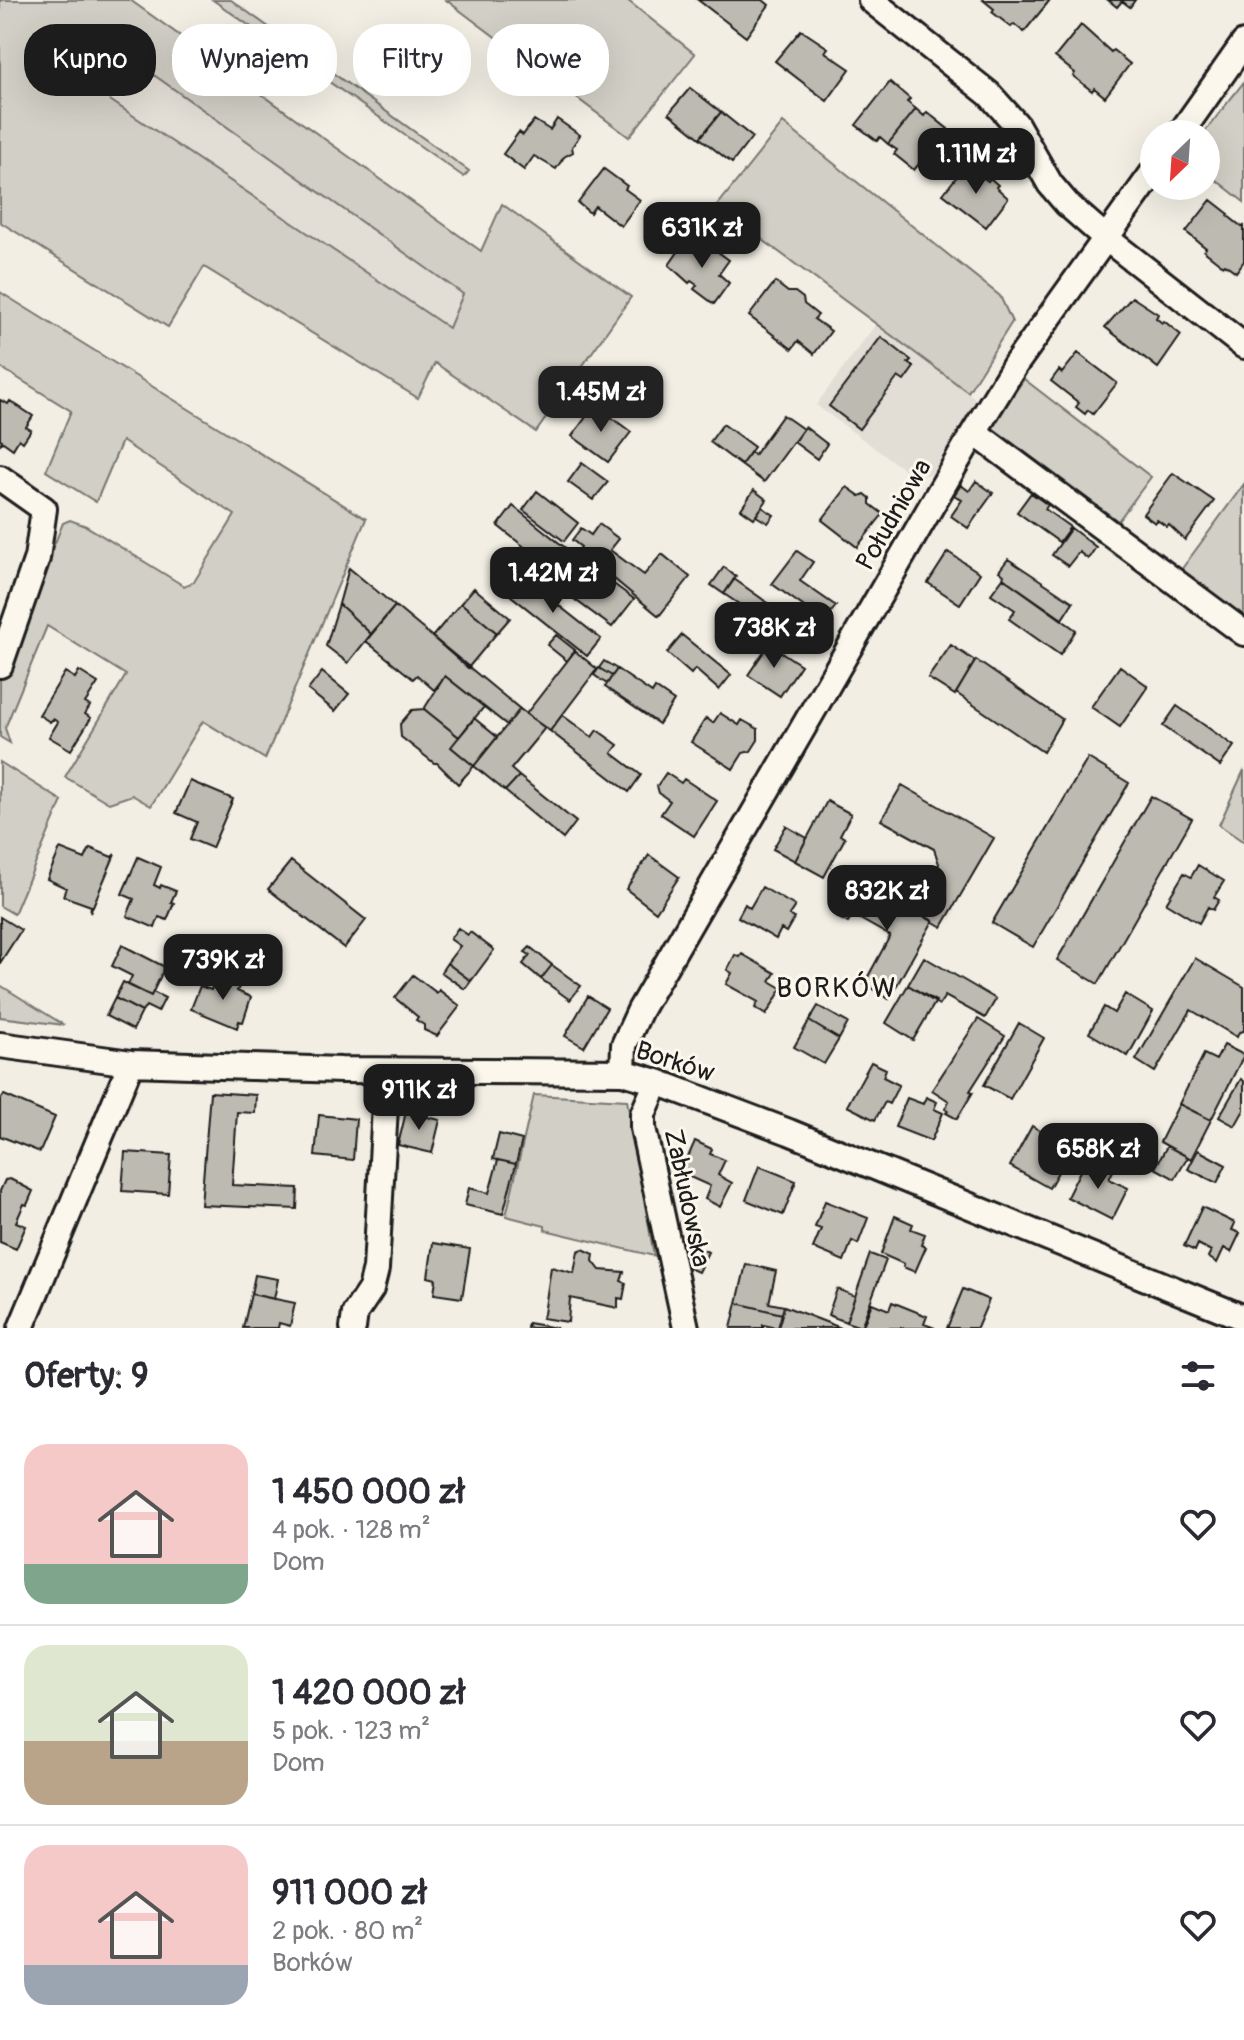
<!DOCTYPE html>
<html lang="pl">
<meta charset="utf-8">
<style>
:root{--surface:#fff;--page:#f7f7f7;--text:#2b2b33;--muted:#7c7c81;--line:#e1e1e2;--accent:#1c1c1c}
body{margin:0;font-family:Pangolin,sans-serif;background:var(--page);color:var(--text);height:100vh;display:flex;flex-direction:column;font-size:30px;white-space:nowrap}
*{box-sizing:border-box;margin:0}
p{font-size:26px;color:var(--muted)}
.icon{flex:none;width:44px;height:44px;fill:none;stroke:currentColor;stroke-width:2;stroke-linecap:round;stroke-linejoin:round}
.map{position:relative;height:1328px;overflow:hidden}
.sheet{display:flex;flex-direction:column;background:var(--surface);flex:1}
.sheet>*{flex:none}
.top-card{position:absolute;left:24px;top:24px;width:800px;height:72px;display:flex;gap:16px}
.needle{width:52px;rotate:205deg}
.controls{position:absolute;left:1140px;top:120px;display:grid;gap:16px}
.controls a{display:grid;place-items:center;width:80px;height:80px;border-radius:50%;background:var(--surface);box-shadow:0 8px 32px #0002;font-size:40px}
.price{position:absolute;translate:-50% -68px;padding:0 18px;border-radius:16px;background:var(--accent);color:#fff;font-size:26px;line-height:52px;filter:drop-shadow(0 2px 4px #0008)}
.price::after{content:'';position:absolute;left:50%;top:48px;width:24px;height:18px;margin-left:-12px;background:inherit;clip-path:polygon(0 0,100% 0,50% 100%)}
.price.active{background:#222;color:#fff}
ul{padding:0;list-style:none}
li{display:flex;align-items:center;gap:24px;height:200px;padding:0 24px}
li+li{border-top:2px solid var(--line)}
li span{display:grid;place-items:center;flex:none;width:224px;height:160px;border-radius:24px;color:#555}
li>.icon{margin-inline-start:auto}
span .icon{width:96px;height:96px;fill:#fffc;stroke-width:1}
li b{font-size:34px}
h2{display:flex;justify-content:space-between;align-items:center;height:96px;padding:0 24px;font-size:34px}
.chip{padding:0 28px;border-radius:32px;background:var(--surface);box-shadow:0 8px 32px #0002;font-size:28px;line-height:72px}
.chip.active{background:var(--accent);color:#fff}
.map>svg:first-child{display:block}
</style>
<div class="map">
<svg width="1244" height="1328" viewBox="0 0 1244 1328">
<rect width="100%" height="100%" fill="#f2eee4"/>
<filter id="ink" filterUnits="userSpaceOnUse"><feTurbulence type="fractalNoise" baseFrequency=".0125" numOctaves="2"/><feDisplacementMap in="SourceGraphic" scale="16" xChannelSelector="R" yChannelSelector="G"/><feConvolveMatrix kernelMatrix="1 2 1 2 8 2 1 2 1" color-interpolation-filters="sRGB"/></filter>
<g filter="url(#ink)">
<path fill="#e2ded5" d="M119 51 464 294 449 328 94 90Z
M876 324 979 401 937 474 913 476 816 405Z"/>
<path fill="#d2cfc6" stroke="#777671" stroke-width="2" fill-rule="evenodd" d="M0 0H130L481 251 502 204 631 297 536 432 435 363 418 398 204 267 168 327 0 222ZM120 51 463 294 449 328 95 90Z
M213 0H231L469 171 464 177Z
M446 0H627L695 54 629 137Z
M1244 82V202L1206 172V134H1203Z
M783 123 1000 296 1012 322 968 392 717 206Z
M0 292 366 519 265 759 203 721 151 806 132 795 109 803 65 777 126 675 47 626 5 728 10 743 0 737V680L63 523 70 520 86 526 184 586 194 582 235 515 122 441 96 502 46 471 71 411 0 367Z
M1024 379 1151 477 1118 521 991 427Z
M1244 484V616L1181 570Z
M0 762 62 801 14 914 0 906Z
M1244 770V842L1219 825Z
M0 985 64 1025 0 1017Z
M534 1095 627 1100 654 1256 545 1230V1226L506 1216Z"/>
<path fill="#bdbab1" stroke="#1c1c1c" stroke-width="2" d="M698 0H763L769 5 746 37Z
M983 0H1050L1024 32 1014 24 1011 27 992 12 994 9Z
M1108 0H1135L1130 7 1122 1 1117 7Z
M1081 25 1111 52 1113 50 1130 64 1105 97 1094 88 1092 91 1073 76 1075 73 1055 57Z
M801 30 828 48 825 52 850 69 827 101 775 61Z
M890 82 910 99 907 102 916 109 888 144 880 137 877 141 856 125Z
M690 88 721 112 700 138 669 113Z
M916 109 924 116 927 112 948 129 914 170 894 154 897 150 888 144Z
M721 112 752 137 732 163 700 138Z
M557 119 580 135 572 147 573 152 564 157 556 169 534 156 524 170 503 154 519 132 523 135 534 120 550 130Z
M966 165 988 181 990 178 998 185 996 187 1008 198 986 227 943 194Z
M604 169 627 186 625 189 640 200 621 226 595 206 590 213 578 203Z
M1211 200 1229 214 1228 216 1242 227 1244 226V261L1236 272 1225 264 1223 266 1204 251 1206 248 1186 232Z
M685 242 700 252 706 243 729 260 719 274 729 283 714 304 694 289 697 285 691 281 689 283 669 265Z
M775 282 788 292H795L803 298 804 304 818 315 814 319 831 331 814 354 798 341 792 349 749 316Z
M1132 297 1158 314 1156 318 1162 323 1164 321 1181 335 1158 368 1105 327Z
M881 337 911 360 908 363 914 367 904 381 898 377 859 429 829 406Z
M1078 353 1117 383 1093 414 1088 410 1085 414 1076 407 1079 403 1051 381 1059 370 1062 373Z
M0 400 8 404 10 401 33 416 26 427 31 430 23 442 19 439 13 449 3 442 0 444 2 440 0 439Z
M595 405 631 432 608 462 572 436Z
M783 415 803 429 764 482 741 465 751 452 754 455Z
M723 424 754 447 741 465 710 442Z
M805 427 827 444 817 459 794 442Z
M582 463 608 482 593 500 568 482Z
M1173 473 1214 501 1185 540 1169 525 1167 527 1157 520 1155 523 1143 514Z
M976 481 993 493 968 528 951 516 962 500 954 495 961 485 969 491Z
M847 487 860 496 865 494 870 498V504L883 514 857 547 822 520Z
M754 490 767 500 754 518 741 509Z
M537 491 578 523 564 541 523 510Z
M1031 493 1048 505 1045 509 1070 527 1059 542 1017 512Z
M513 506 573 554 561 569 556 564 552 569 498 526Z
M762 507 774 515 768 523 756 516Z
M599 524 619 539 610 550 644 575 662 554 690 577 659 616 579 550 581 547 572 540 581 528 591 535Z
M1071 528 1096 547 1088 559 1079 552 1068 566 1052 555Z
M797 551 813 562 800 581 836 606 824 621 772 584Z
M948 552 980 573 960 604 928 583Z
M573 554 634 599 612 627 551 582Z
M1008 559 1073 602 1062 619 1003 578 1004 575 999 571Z
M724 567 736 577 724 594 711 585Z
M349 568 395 606 371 634 339 604Z
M519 574 601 639 587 656 505 591Z
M1003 578 1076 630 1060 655 1009 619 1015 610 991 594Z
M734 579 768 603 758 617 724 594Z
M474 588 510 618 497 633 461 603Z
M461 603 497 633 468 668 432 637Z
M339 604 371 634 348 663 326 646Z
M395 606 520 709 507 725 445 676 434 690 417 675 413 679 366 641Z
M556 635 575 650 567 661 547 645Z
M682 635 731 675 719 690 695 669 691 674 667 653Z
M769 644 801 665 780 696 748 675Z
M951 645 975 661 955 695 928 678Z
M575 651 597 669 550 731 526 714Z
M976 660 1062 719 1043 752 956 693Z
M604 661 617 669 612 676 599 668Z
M1120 666 1148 686 1120 727 1091 707Z
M599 668 612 676 607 684 594 675Z
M617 669 652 693 655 688 674 701 659 724 605 687Z
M79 671 98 683 85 703 90 706 85 714 91 718 71 750 49 737 58 722 53 719 50 722 39 715 65 672 75 678Z
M322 672 349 694 335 711 308 690Z
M445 676 484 707 459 737 424 709Z
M1177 706 1234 746 1220 766 1163 726Z
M424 709 459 737 451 747 474 766 458 784 437 763H434L401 737 400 724 412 710Z
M520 709 545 728 511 769 519 776 505 791 474 766Z
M720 713 739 725 742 720 758 729V740L751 751 743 753 733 769 691 742 706 718 713 723Z
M562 715 592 737 597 730 618 745 612 753 641 775 629 792 550 731Z
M474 718 497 737 474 766 451 747Z
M1088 758 1129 783 1033 947 992 923Z
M666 773 681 783 684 779 717 801 694 836 661 814 670 801 659 793 657 786Z
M519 776 576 822 563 839 505 791Z
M190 781 233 799 212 848 190 839 197 822 176 813Z
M902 785 994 838 942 927 913 910 939 864 934 849 881 820Z
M1151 796 1192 819 1098 984 1057 960Z
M827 801 851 814 840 835 845 838 824 877 795 861Z
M786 826 807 838 795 861 773 849Z
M90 848 112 857 115 854 90 913 91 906 63 896 66 888 47 879 60 849 85 859Z
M649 855 679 877 656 912 626 889Z
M138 857 161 867 154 885 160 888 161 885 176 891 171 902 174 903 167 920 159 917 155 928 127 916 134 899 122 894Z
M291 861 366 920 344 948 268 889Z
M1198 865 1224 881 1214 897 1219 900 1213 910 1208 907 1199 923 1166 903 1184 873 1191 877Z
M859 879 933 921 889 999 864 984 890 936 853 915 848 923 837 917Z
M762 887 795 906 789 915 794 918 786 932 781 929 776 939 738 917 745 904 750 908Z
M0 917 21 930 0 963Z
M458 928 468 935 470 932 494 950 471 981 447 963 460 946 450 939Z
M122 945 165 967 151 996 128 985 132 976 112 966Z
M530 947 552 965 541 979 523 964 530 955 525 952Z
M742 954 775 973 770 981 782 988 766 1015 755 1008 758 1002 726 984 732 973 727 970 735 955 740 957Z
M924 957 996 999 985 1018 945 996 939 1005 908 985Z
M1195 958 1244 987V1031L1239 1032 1237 1037 1191 1010 1155 1072 1136 1060Z
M447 963 471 981 465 989 441 972Z
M552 965 581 986 570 1000 541 979Z
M413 975 437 993 439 990 460 1006 437 1036 424 1030V1025L416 1020 418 1017 395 998Z
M217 976 240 985 237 991 251 997 243 1022 239 1021 237 1028 191 1009 200 986 211 990Z
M123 982 151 996 153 992 165 998 158 1012 146 1006 142 1012 115 998Z
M908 985 936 1001 913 1040 886 1023Z
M1125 994 1153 1011 1128 1056 1089 1033 1104 1007 1114 1013Z
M588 996 607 1008 584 1047 565 1036Z
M115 998 142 1012 133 1030 106 1016Z
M818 1006 848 1023 839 1039 809 1021Z
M978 1019 1005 1036 970 1091 973 1092 957 1119 946 1113 948 1111 945 1109 949 1101 932 1090Z
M809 1021 839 1039 824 1064 794 1047Z
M1019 1023 1044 1038 1010 1099 984 1085Z
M1224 1045 1244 1055 1211 1120 1179 1104 1204 1054 1216 1060Z
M871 1062 886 1069 883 1077 899 1085 889 1104 885 1102 875 1120 847 1106Z
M1241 1079 1244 1081V1110L1235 1126 1219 1117Z
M210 1092 256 1095 255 1113 237 1112 232 1185 298 1188 297 1209 201 1205Z
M4 1095 55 1117 40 1152 0 1136V1100Z
M926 1097 937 1102 934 1109 943 1113 931 1141 895 1127 907 1098 923 1104Z
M1179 1104 1211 1120 1191 1159 1160 1142Z
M406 1112 440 1120 432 1153 398 1145Z
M319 1115 356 1119 353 1160 315 1156Z
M1032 1126 1071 1149 1049 1188 1010 1166Z
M499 1134 522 1140 516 1164 493 1159Z
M695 1141 712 1149 710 1154 725 1160 718 1175 732 1183 720 1207 705 1199 710 1186 681 1173Z
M1167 1146 1188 1157 1175 1179 1155 1168Z
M1198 1150 1226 1165 1217 1183 1188 1169Z
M125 1152 171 1155 168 1194 122 1191Z
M498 1160 516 1164 503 1214 465 1205 469 1188 489 1193Z
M1100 1162 1114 1169 1109 1179 1128 1188 1112 1220 1067 1197 1083 1165 1095 1171Z
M759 1166 796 1181 783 1215 746 1200Z
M10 1179 33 1191 27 1205 24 1204 16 1222 26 1226 16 1249 0 1242V1191L5 1180Z
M825 1201 868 1218 858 1244 852 1241 844 1261 813 1248 821 1229 815 1227Z
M1202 1207 1235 1223 1232 1230 1240 1233 1231 1252 1224 1248 1217 1263 1208 1257 1211 1251 1198 1244 1195 1251 1184 1246Z
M895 1216 913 1224 911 1229 925 1234 921 1245 926 1247 915 1272 903 1267 904 1264 881 1254Z
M433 1243 470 1249 462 1298 434 1294 436 1279 428 1277Z
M693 1245 708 1252 698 1272 684 1266Z
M583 1249 594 1254 593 1261 600 1270 624 1272 621 1281 626 1283 623 1299 618 1298V1308L570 1298 568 1322 542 1318 544 1314 551 1267 574 1273 578 1251Z
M870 1254 886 1260 861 1327 846 1322Z
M746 1264 776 1271 769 1303 784 1306 782 1314 737 1303Z
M255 1275 278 1279 274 1299 251 1294Z
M837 1289 855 1296 846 1322 828 1315Z
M963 1289 989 1300 977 1328H947Z
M251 1294 295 1303 290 1326 279 1323 278 1328H243Z
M892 1302 927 1316 924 1324 935 1328H869L863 1326 872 1303 889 1310Z
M737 1303 782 1314 778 1328 763 1325V1328H731Z
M784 1306 841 1328H778Z
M528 1323 557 1328H527Z"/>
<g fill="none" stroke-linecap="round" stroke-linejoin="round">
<g stroke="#1c1c1c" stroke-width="30">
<path id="minor" d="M871 0 989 94 1016 124 1050 184 1067 204 1107 239 1244 346
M1180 134 1244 43
M974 432 1244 633
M0 478 44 509 37 558 0 665
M0 1045 131 1063 341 1070 623 1072 657 1082 789 1132 1244 1318
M623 1072 624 1045 640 1010 974 432 1015 365 1154 171
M657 1082 643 1114V1128L686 1328
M21 1328 131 1063
M353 1328 355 1313 371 1289 376 1269 387 1071"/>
</g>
<use href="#minor" stroke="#fbf7ec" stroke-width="24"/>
</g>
</g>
<g text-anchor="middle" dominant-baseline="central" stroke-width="6" stroke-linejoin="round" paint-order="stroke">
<g font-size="26" fill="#1c1c1c" stroke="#fbf7ec">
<text transform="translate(894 515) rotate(-60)">Południowa</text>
<text transform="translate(675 1062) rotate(18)">Borków</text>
<text transform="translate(687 1198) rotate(78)">Zabłudowska</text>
</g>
<g font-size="28" letter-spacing="2" fill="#1c1c1c" stroke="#fbf7ec">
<text x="837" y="988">BORKÓW</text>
</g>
</g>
</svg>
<div class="controls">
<a><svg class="needle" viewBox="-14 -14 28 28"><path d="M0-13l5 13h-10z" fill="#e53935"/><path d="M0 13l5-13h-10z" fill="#7c7c81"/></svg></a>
</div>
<b class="price" style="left:976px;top:196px">1.11M zł</b>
<b class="price" style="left:702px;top:270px">631K zł</b>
<b class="price active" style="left:601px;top:434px">1.45M zł</b>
<b class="price" style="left:553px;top:615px">1.42M zł</b>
<b class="price" style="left:774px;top:670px">738K zł</b>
<b class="price" style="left:887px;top:933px">832K zł</b>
<b class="price" style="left:223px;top:1002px">739K zł</b>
<b class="price" style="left:419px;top:1132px">911K zł</b>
<b class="price" style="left:1098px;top:1191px">658K zł</b>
<div class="top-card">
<a class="chip active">Kupno</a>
<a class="chip">Wynajem</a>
<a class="chip">Filtry</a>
<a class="chip">Nowe</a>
</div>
</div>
<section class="sheet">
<h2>Oferty: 9<svg class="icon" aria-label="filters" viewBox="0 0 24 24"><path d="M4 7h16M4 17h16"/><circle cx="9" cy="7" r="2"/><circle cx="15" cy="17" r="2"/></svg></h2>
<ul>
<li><span style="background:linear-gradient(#f6c9c9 75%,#7fa58c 0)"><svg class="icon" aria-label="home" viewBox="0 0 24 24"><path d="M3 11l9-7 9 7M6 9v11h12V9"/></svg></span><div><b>1 450 000 zł</b><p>4 pok. · 128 m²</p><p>Dom</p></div><svg class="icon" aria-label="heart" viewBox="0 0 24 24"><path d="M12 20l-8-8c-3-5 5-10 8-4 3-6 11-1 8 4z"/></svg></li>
<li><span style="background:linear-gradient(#dfe7d0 60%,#b9a48a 0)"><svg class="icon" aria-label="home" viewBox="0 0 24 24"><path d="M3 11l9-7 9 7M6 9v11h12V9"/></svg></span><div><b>1 420 000 zł</b><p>5 pok. · 123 m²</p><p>Dom</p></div><svg class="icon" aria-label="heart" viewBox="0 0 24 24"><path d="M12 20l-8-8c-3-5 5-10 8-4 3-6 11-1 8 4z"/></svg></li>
<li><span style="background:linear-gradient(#f6c9c9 75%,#9aa5b1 0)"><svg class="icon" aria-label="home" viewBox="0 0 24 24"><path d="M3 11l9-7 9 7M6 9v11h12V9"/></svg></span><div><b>911 000 zł</b><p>2 pok. · 80 m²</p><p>Borków</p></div><svg class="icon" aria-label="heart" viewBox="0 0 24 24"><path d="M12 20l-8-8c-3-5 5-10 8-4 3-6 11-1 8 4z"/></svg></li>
</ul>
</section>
